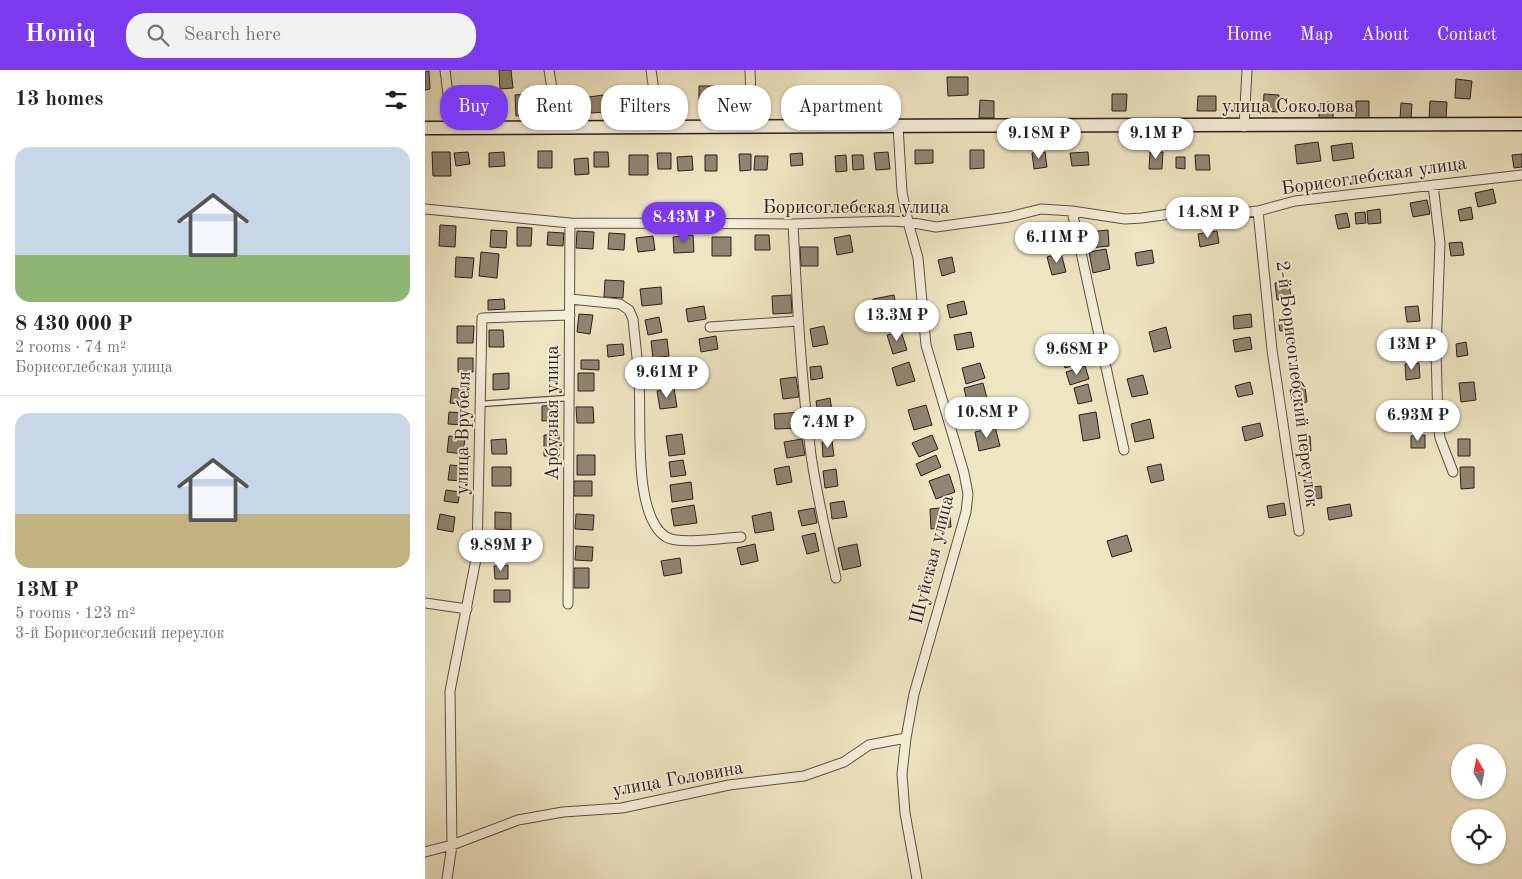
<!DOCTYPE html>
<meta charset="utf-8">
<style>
:root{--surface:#fff;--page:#f2f2f2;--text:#202124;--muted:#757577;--line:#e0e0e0;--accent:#7c3aed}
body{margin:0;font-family:"Old Standard TT",serif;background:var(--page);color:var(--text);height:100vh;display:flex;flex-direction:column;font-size:19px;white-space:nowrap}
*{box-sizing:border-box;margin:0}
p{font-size:16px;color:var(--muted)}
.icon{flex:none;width:28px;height:28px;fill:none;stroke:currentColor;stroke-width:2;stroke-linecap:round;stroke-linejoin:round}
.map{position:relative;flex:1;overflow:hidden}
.sheet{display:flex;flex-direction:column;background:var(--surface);width:425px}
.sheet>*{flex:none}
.guide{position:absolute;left:15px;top:15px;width:475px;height:45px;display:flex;gap:10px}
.needle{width:32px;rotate:350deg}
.buttons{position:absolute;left:1026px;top:674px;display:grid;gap:10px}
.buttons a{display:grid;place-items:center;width:55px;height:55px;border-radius:50%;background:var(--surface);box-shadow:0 1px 4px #0004;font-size:25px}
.price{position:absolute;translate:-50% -42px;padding:0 11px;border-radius:18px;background:#fff;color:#222;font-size:16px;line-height:32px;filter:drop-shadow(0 1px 2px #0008)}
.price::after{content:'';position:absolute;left:50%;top:30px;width:15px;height:11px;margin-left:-8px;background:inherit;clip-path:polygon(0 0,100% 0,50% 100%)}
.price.current{background:var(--accent);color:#fff}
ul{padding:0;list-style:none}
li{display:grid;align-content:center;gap:10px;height:265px;padding:0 15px}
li+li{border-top:1px solid var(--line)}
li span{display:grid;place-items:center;height:155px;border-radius:15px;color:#555}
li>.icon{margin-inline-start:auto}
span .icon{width:90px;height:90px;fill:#fffc;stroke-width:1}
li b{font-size:21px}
h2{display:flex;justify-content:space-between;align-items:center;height:60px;padding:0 15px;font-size:21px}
.chip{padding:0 18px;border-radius:20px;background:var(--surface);box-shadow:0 1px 4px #0004;font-size:18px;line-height:45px}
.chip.current{background:var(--accent);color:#fff}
header{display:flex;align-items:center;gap:30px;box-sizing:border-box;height:70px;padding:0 25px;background:var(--accent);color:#fff}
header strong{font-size:24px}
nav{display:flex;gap:28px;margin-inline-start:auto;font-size:18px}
.search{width:350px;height:45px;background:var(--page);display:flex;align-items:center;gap:12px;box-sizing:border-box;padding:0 18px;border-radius:20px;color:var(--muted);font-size:19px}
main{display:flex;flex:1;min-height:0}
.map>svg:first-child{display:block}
</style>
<header>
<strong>Homiq</strong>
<div class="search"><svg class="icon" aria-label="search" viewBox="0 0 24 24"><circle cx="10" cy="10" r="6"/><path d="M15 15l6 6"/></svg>Search here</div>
<nav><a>Home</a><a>Map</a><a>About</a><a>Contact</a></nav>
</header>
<main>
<section class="sheet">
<h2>13 homes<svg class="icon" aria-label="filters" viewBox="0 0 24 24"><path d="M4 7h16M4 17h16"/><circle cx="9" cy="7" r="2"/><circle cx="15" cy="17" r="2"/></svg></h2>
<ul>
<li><span style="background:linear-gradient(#c9d6e8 70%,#8fb573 0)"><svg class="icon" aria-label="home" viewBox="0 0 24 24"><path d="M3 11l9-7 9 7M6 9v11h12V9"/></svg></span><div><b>8 430 000 ₽</b><p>2 rooms · 74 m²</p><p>Борисоглебская улица</p></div></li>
<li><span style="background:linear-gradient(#c9d6e8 65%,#c2b280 0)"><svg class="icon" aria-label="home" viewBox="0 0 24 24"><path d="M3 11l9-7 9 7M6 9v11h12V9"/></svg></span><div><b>13M ₽</b><p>5 rooms · 123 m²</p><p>3-й Борисоглебский переулок</p></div></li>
</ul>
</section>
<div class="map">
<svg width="1097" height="809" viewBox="0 0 1097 809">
<rect width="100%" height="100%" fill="#eee5c3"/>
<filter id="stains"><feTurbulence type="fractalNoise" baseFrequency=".004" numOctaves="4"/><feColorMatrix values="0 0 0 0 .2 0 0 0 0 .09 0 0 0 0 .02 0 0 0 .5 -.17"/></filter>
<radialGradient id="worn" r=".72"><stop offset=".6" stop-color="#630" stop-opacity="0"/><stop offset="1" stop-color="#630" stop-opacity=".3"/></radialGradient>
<path fill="#908672" stroke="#2b1f1a" d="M74 0H86L88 18 75 19Z
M4 1 5 19 0 20V2Z
M522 7H543V25L523 26Z
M1031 9 1047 11 1045 29 1030 28Z
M274 16H289L288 37H274Z
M209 17 211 35 199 37 197 18Z
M305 22H321V41H304Z
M386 23H401V38H386Z
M103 24 104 45 91 46 90 25Z
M687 24H702L701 41H687Z
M839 24 854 25 853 42 838 41Z
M178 25 180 42 166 43 164 27Z
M252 25 253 44 240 45 239 26Z
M448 25V41H433V26Z
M773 26H791V41H772Z
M555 30 569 31V48H554Z
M931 31H944V48H931Z
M1005 31 1022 32 1021 49 1004 48Z
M894 32H908V48H894Z
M976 33 987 34 986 49H975Z
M893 72 896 91 872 94 870 75Z
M927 73 929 88 908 91 906 76Z
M490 80H508V93L490 94Z
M545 80H559V98L545 99Z
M113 81H127V98H113Z
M7 82H25L26 106H8Z
M43 82 45 94 31 96 29 83Z
M79 82 80 96 64 97V83Z
M169 82H183L184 97H169Z
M463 82 465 99 451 100 449 83Z
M620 82 622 97 609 99 607 83Z
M663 82 664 95 647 96 645 83Z
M725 82H738L737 99H724Z
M232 83H246V99H233Z
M377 83 378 95 366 96 365 84Z
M314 84H326V100L315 101Z
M1097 84V97L1089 98 1087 85Z
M204 85H223V105H204Z
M280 85H292V101H280Z
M421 85 422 101 411 102 410 86Z
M427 85H438L439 99 428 100Z
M770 85H784L785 100H771Z
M267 86 268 100 253 101 252 87Z
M330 86H343L342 100H329Z
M751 87H760V99L751 98Z
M163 88 164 104 150 105 149 89Z
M1068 119 1071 133 1053 137 1050 123Z
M1002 130 1005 144 988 147 985 133Z
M1046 137 1048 149 1035 151 1033 140Z
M955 139 956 153 943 154 942 141Z
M940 142 941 153 931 154 930 143Z
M922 143 925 157 913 159 910 145Z
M634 153 637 168 619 171 617 156Z
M15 155 31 156 30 177 14 176Z
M92 157 107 158 106 176H92Z
M66 160 82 161 81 178 65 177Z
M683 160 684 176 665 178 663 162Z
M152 161 169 162 168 179 151 178Z
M792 161 794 173 775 177 773 164Z
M123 162 139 163 138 176 122 175Z
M184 163 200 164 199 180 183 179Z
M268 165 269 182 249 183 248 167Z
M330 165H344L345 180H330Z
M425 165 428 182 412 185 409 168Z
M228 166 230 180 213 182 211 168Z
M287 167H306V186H287Z
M1037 172 1039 185 1026 186 1024 173Z
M375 177H393V196H376Z
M681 179 685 199 668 203 664 182Z
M727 180 729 193 712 196 710 183Z
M56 182 74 184 72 208 54 206Z
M636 183 641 202 627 205 622 187Z
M31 187 49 188 47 208 30 207Z
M527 187 530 202 517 206 513 190Z
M180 210 199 211 198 228 179 227Z
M864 212 866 228 852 230 850 213Z
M236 217 237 234 217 236 215 219Z
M366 225 367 243 348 244 347 226Z
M469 225 472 242 451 245 448 229Z
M79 229 80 239 63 240V230Z
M539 231 542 244 525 248 522 235Z
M279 236 281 249 263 252 261 239Z
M993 236 995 251 982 252 980 237Z
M154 244 168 245 165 264 152 262Z
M826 244 827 257 809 259 808 246Z
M865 246 866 260 855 261 853 248Z
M234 247 237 262 223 265 220 250Z
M32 256H49L48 273H32Z
M399 256 403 274 388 277 385 259Z
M741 257 746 278 729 282 724 262Z
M64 260H78L79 277H64Z
M476 261 482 280 468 284 462 265Z
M546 262 549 277 532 280 529 265Z
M999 264 1000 280 984 281 983 265Z
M291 266 293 279 276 282 274 269Z
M825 267 827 279 810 282 808 270Z
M242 269 244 286 228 288 226 271Z
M1041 272 1043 285 1032 287 1031 274Z
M198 274 199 285 183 287 182 275Z
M655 278 659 292 640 298 636 284Z
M33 288H48V302H33Z
M156 290H174V300L156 299Z
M484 292 490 311 472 316 467 298Z
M555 293 560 308 541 314 537 298Z
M994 293 995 308 981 310 980 294Z
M396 296 398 308 386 310 385 297Z
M660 296 664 309 645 315 641 302Z
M84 303V319L68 320V304Z
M153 303H169V321H153Z
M718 305 723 324 707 327 702 309Z
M371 307 374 327 358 329 355 309Z
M825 312 828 324 813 327 810 316Z
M1049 312 1051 330 1036 332 1034 313Z
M558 313 563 332 543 336 539 318Z
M663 314 667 331 653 334 649 318Z
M880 317 882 332 868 335 865 320Z
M27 318 45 320 43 335 25 333Z
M249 318 252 337 235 339 232 321Z
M405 328 408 348 394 350 391 331Z
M130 335 131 350 117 351V336Z
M501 335 507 355 489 360 483 340Z
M151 337H168L169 353H152Z
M987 341 1000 342 999 358 987 357Z
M24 342 39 343 38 355 23 354Z
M376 342 377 358 350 359 349 344Z
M671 342 675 368 658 371 654 345Z
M725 349 729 368 710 372 706 354Z
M835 353 838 366 820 371 817 357Z
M570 357 575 376 554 381 550 362Z
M257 364 260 384 244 386 241 366Z
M119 365H134V386H119Z
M507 365 513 379 494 387 487 373Z
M1000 365V378H986V366Z
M24 366 40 368 38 384 22 382Z
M885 366 886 381 875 382 873 368Z
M81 369 82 384H67L66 370Z
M377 369 380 385 362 388 359 372Z
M1033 369H1045V386H1033Z
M407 371 409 386 398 387 397 372Z
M152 385H170V405H152Z
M511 385 516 397 496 406 491 394Z
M258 390 261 405 246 407 244 392Z
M736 394 739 410 726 413 722 397Z
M25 395 37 396 36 411 23 410Z
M364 396 367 412 352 415 349 399Z
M67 397H86V416H67Z
M1035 397H1049V418L1036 419Z
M411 399 413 416 400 418 398 401Z
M524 404 530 422 511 429 504 411Z
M149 411H167V426H149Z
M266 412 268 429 247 432 245 415Z
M896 416 897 428 880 430 879 418Z
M21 420 35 422 33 433 19 431Z
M419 431 422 447 407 449 405 433Z
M859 433 861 445 844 448 842 436Z
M925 434 927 446 904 450 902 438Z
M269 435 272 453 249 456 246 439Z
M524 437 526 457 506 459 505 439Z
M389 438 392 453 377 456 373 441Z
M70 442 86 443V460L70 459Z
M346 442 349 460 330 463 327 446Z
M15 444 30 447 28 462 12 459Z
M151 444 169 445 168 460 150 459Z
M390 463 394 481 382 484 377 466Z
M702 465 707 481 687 487 682 471Z
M72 467 88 468 87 484H71Z
M330 474 333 491 316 495 312 478Z
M432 474 436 496 418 500 413 478Z
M151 476 168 477 167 491 150 490Z
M255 488 257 503 239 506 236 491Z
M83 495V509H70L69 496Z
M149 498H164V518H149Z
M69 520H85V532H69Z"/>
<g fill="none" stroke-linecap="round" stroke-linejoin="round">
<g stroke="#5c5044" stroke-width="7">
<path id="service" d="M55 334 144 328"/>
</g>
<g stroke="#5c5044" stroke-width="11">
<path id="minor" d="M20 0 27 57
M124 0 133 56
M226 0 234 55
M325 0 327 56
M473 56 477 122 483 152 493 188 501 275 539 403 543 424 541 442 489 624 481 668 477 704 480 743 492 809
M819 57 822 0
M1008 115 1015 173 1011 282 1013 351 1015 368 1028 402
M0 139 145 153 368 154 465 151 483 152 511 157 584 147 616 139 647 141 700 149 717 148 773 140 813 143 833 141 870 131 1097 105
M647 141 699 380
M833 141 847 280 874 461
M368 154C372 231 376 309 386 385 392 427 402 468 411 508
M145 229 195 234 204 240 208 249C210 271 213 292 214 313 217 349 207 445 241 467 255 475 298 468 316 467
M285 257 372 251
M0 533 42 539
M143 534 145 153
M0 782 27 775 93 750 138 742 197 738 304 715 379 706 419 692 444 675 481 668
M22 809 27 775 25 621 52 484 57 248 145 245"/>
</g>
<g stroke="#2b1f1a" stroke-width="15">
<path id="secondary" d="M0 58C366 54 731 57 1097 54"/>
</g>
<use href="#service" stroke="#f4eed8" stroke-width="4.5"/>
<use href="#minor" stroke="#f4eed8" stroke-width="9"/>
<use href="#secondary" stroke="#f4eed8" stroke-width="12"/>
</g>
<g text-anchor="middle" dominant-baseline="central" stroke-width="4" stroke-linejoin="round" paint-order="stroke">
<g font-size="19" fill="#2b1f1a" stroke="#f4eed8">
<text x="863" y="37">улица Соколова</text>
<text transform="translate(949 107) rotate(-8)">Борисоглебская улица</text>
<text x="431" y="138">Борисоглебская улица</text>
<text transform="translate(871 314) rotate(83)">2-й Борисоглебский переулок</text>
<text transform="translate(128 343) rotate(-90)">Арбузная улица</text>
<text transform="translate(39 363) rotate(-89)">улица Врубеля</text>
<text transform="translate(508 490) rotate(-76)">Шуйская улица</text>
<text transform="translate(253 710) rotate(-10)">улица Головина</text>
</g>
</g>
<rect width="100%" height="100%" filter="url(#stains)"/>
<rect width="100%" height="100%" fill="url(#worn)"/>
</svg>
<div class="buttons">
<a><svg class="needle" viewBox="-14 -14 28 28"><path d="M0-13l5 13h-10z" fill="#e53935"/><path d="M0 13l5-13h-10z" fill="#757577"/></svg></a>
<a><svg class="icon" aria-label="locate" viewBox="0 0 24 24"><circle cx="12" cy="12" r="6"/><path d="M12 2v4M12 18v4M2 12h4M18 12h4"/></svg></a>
</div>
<b class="price" style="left:614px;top:90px">9.18M ₽</b>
<b class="price" style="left:731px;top:90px">9.1M ₽</b>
<b class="price" style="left:783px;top:169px">14.8M ₽</b>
<b class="price current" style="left:259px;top:174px">8.43M ₽</b>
<b class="price" style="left:632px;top:194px">6.11M ₽</b>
<b class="price" style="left:472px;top:272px">13.3M ₽</b>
<b class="price" style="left:987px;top:301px">13M ₽</b>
<b class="price" style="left:652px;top:306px">9.68M ₽</b>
<b class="price" style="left:242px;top:329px">9.61M ₽</b>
<b class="price" style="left:562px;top:369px">10.8M ₽</b>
<b class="price" style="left:993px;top:372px">6.93M ₽</b>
<b class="price" style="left:403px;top:379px">7.4M ₽</b>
<b class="price" style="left:76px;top:502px">9.89M ₽</b>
<div class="guide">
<a class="chip current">Buy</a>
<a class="chip">Rent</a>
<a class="chip">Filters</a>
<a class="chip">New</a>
<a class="chip">Apartment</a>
</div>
</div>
</main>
